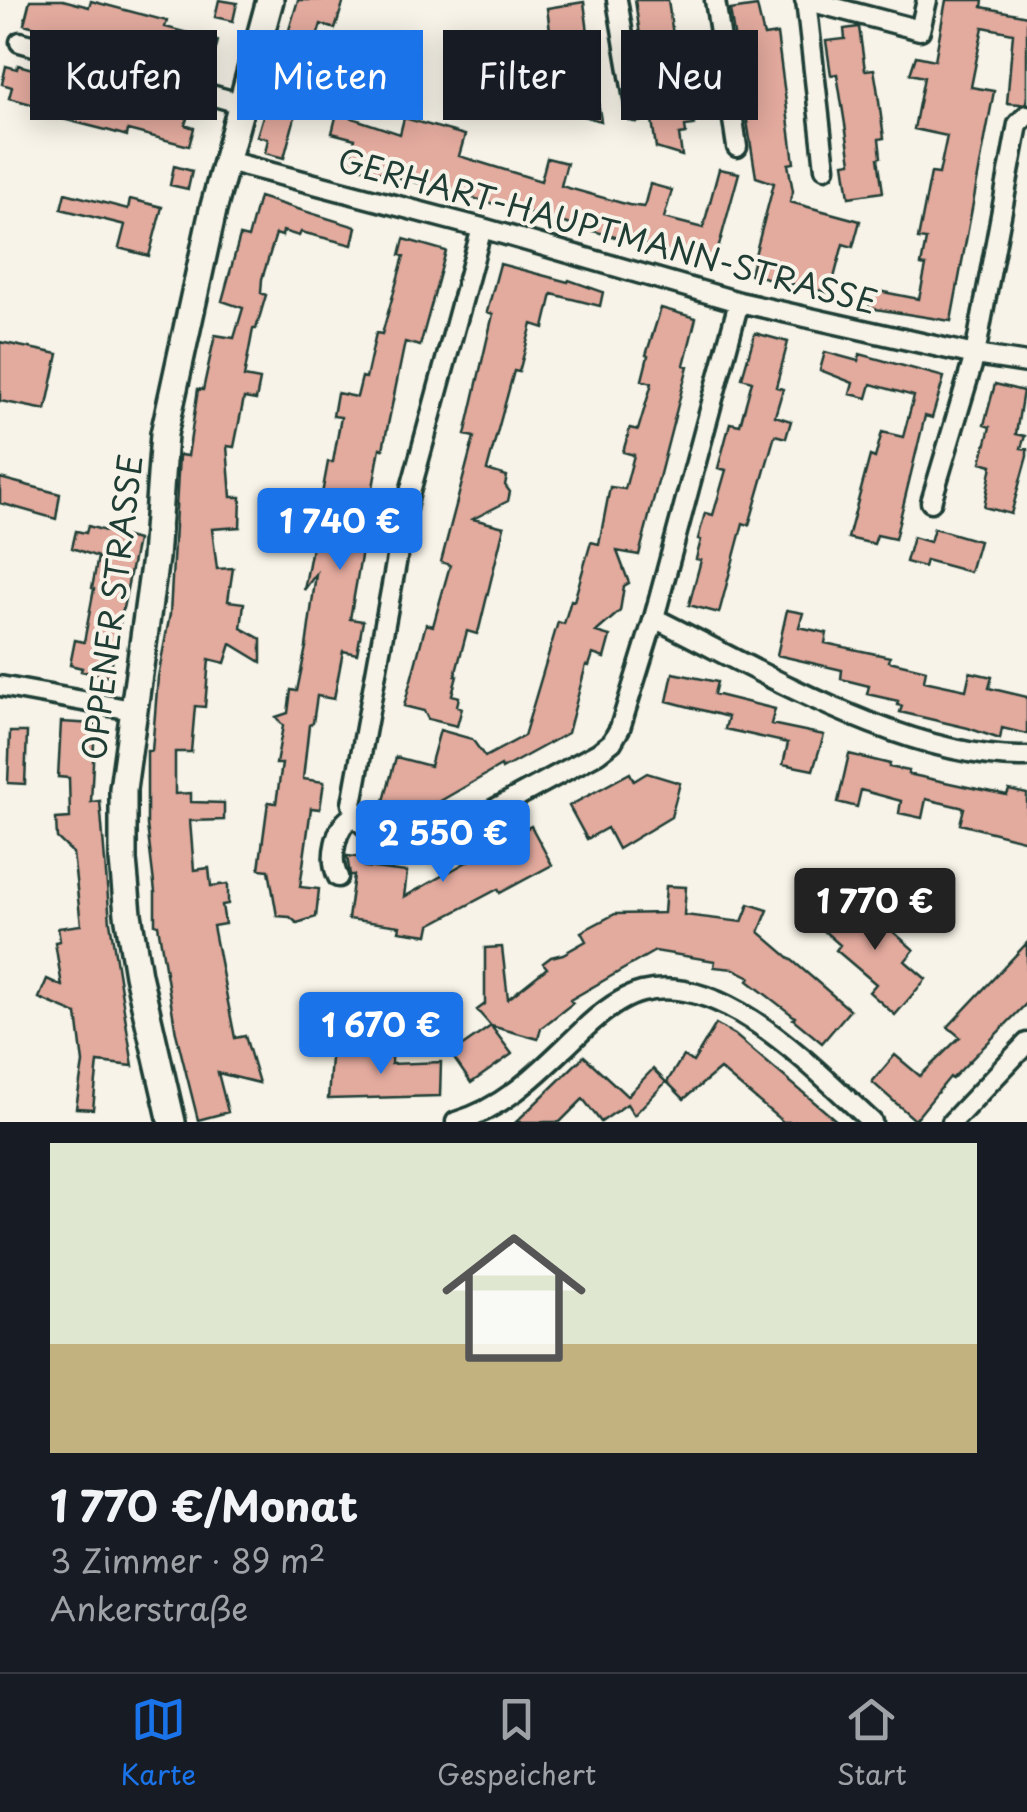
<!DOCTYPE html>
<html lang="de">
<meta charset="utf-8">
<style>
:root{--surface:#171b24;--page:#242831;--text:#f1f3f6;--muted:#9ea1a6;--line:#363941;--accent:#1a73e8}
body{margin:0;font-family:"Playpen Sans",sans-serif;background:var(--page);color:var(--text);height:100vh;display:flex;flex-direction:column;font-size:38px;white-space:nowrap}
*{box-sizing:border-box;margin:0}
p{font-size:32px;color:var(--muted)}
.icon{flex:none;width:55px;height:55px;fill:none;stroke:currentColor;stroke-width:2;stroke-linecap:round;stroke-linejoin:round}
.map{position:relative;height:1122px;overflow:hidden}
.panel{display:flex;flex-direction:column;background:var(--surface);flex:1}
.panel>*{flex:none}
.hud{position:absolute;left:30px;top:30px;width:968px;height:90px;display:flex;gap:20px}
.price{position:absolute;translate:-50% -85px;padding:0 22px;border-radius:10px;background:var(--accent);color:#fff;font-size:32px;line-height:65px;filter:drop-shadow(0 2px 5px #0008)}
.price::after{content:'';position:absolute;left:50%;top:60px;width:30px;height:22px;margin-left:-15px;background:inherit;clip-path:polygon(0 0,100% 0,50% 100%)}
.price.selected{background:#222;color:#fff}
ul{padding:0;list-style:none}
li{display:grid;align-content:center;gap:20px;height:530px;padding:0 50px}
li span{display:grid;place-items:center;height:310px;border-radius:0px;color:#555}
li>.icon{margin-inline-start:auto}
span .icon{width:180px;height:180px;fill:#fffc;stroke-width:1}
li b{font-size:42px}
.chip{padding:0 35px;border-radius:0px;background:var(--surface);box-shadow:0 5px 25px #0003;font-size:35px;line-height:90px}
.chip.selected{background:var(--accent);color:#fff}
.dock{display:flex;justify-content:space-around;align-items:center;height:140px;border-top:2px solid var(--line);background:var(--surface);font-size:28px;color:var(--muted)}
.dock a{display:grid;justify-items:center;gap:5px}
.dock .selected{color:var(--accent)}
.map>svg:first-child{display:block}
</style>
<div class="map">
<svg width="1027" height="1122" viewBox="0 0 1027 1122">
<rect width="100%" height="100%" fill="#f7f3e8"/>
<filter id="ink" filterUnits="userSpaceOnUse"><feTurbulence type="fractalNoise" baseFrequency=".01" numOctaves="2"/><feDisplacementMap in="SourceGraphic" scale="20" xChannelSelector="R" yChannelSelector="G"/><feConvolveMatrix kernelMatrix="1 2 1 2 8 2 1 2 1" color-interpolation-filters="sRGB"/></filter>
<g filter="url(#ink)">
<path fill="#e3aa9e" stroke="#1f3d34" stroke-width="2.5" d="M30 0H63L89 7 91 1 167 21 165 27 218 41 213 59 204 57 200 71 24 24Z
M219 0 237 3 233 21 215 17Z
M298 0H344L335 29 321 24 308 67 309 71 345 82 340 102 302 91 284 158 265 153 268 139 257 136Z
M635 0H668L679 78 686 109 691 108 694 125 685 126 686 134 679 135 682 156 656 148Z
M946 0H983L982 7 1027 16V103L1021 104 1007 103 1013 33 983 27 971 87 994 91 951 321 869 308 873 290 919 299 926 266 921 265 926 240 918 239 931 173 939 174 947 136 914 129 924 77 910 74 916 56 935 60Z
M584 2 592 63 601 121 561 110 555 62 515 68 513 76H503L491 72 494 59 484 56 489 37 544 49 550 31 547 8Z
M757 6 764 36 777 34 794 163 788 164 793 191 790 202 860 221 853 247 843 244 830 293 750 274 774 183 756 177 744 102 749 101 744 71H740L730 10Z
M859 27 865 70 874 69 877 87 884 138 879 139 881 157 878 158 883 192 849 197 844 163 851 162 837 74 831 75 826 41 845 39 844 29Z
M18 65 189 112 185 125 194 128 189 146 128 130 127 136 110 131 59 118 61 112 9 98 12 87 2 84 6 66 17 69Z
M337 113 400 134 404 118 465 135 459 156 541 181 547 158 567 163 561 186 629 205 644 207 650 184 672 190 664 218 703 228 719 169 739 173 714 264 348 164 355 139 332 133Z
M174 166 192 171 188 189 170 185Z
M65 193 128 209 130 199 162 207 149 256 119 248 125 225 61 209Z
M259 197 356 227 352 245 301 232 299 236 283 231 282 236 276 234 262 279 261 293 266 295 256 329H253L244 377 260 380 256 400 244 398 234 447 227 446 231 497H241L240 527 212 529 217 569 233 568 228 601 244 603 241 628 261 639V662L231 644 225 663 209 659 205 707 195 706 191 752H175V794L191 793V802L224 803V820L190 821 194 870 209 868 211 886 228 884V904L222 905 225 924 213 926 235 1038 245 1036 259 1083 218 1073 228 1112 198 1120 176 1033 158 925 155 924V892L147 825V751H152L158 677 170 614 179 455 188 456 198 389 203 390 215 335 234 338 243 308 222 301 240 236 248 238Z
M404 239 446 251 420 346 405 342 383 449 380 448 350 619 363 621 357 654 343 651 334 699 317 696 313 723 309 725 303 779 324 782 320 809 311 808 300 887 319 889 316 917 297 923 290 917 277 916 269 870 259 869 268 802 276 803 282 764H276L283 726 276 717 288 713 291 690 297 691 306 647 316 574 304 590 328 462H333L341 417 333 416 337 393 357 397 362 377 366 378 376 333 382 334 404 256 400 255Z
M500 264 568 282 569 280 603 292 600 306 552 294 544 328 532 324 519 372 514 371 487 470 507 476 505 485 510 492 508 501 473 519 504 527 479 629 477 634 467 631 455 676H457L452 695 459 697 457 706 462 708 457 726 428 719 424 711 404 706 426 624 433 626 450 565 441 562 474 437 465 435 493 314 487 312Z
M661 308 696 318 684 365 688 366 639 555 617 551 629 583 624 586 620 611 596 632 610 636 604 658 593 654 589 666 586 665 568 733 502 769 501 766 423 811 384 801 396 757 430 766 440 730 472 739 485 757 524 736 558 622 564 624 571 600 574 601 591 542 599 544 610 487 625 489 634 455 623 452 630 428 638 430 652 383 642 380 648 356 646 355Z
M755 333 788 342 776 387 783 389 775 416 791 421 786 438 775 435 749 525 743 523 719 613 689 605 701 560 696 559 701 540 698 539 705 513 713 515 726 470 718 468 730 423 740 425 752 381 742 378Z
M0 342 58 354 46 410 0 401Z
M825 352 858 361 860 354 944 377 932 418 925 416 895 539 877 535 874 544 848 538 870 456 875 458 882 432 903 437 914 396 871 384 867 398 850 394 853 383 820 370Z
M995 384 1023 391 1016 434 1025 436 1021 448 1027 449V456L1011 514 984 507 992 465 981 462 990 427 984 425Z
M0 478 60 494 56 519 0 503Z
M88 526 137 540 109 677 81 671 82 668 70 665 75 640 84 642 94 589 92 588 98 557 72 548 76 531 86 533Z
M934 528 979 541 970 572 926 560 924 567 906 562 913 537 930 542Z
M787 610 803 613 799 627 827 633 825 643 890 657 889 661 926 670 924 681 966 690 970 672 992 677 989 688 1027 697V734L1002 728 1000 739 968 728 900 712 902 706 897 705 898 701 867 694 869 686 841 679 842 670 777 655Z
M673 673 717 682 714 694 775 709 771 724 824 735 813 770 783 764 788 743 725 729 728 717 667 701Z
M61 722 95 724 91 802 100 801 110 922 133 1066 98 1062 93 1109 76 1108 83 1063 77 1014 39 998 47 979 62 986 55 942 60 941 58 928 81 925 73 853 57 838 56 819 70 818 69 778 58 777Z
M10 732H27L25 784 8 783Z
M849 754 890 764 889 767 909 771 908 774 968 787 1007 795 1009 790 1027 794V841L960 824 964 808 926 799 922 818 899 813 901 801 861 790 857 807 838 802Z
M630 773 634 781 647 773 680 783 671 817 618 849 607 828 587 839 569 806Z
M531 826 552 865 500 893 498 889 430 925 428 935 399 931 400 926 348 919 354 875H350L347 856 365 858 364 867 407 872 404 897Z
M666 886 686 887 684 915 742 922 749 904 768 910 759 932 850 1010 822 1043 793 1019 795 1017 748 981 750 977 734 969 714 967 715 961 655 951 570 1000 573 1003 541 1028 538 1039 491 1026 512 1054 471 1083 451 1054 491 1026 477 1010 485 1004V948L502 947 508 999 547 968 543 963 551 957 563 954 586 941 581 932 615 914 664 913Z
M856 892 878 911 874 915 914 950 905 961 926 979 895 1015 869 992 876 984 836 950 840 945 823 930Z
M1027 943V1003L952 1079 950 1077 915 1120 872 1082 895 1055 920 1076 960 1037 948 1027Z
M716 1024 735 1035 838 1122H783L720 1069 684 1099 667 1082 683 1056 693 1062Z
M392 1049 391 1064 441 1062 440 1096 328 1099 331 1058 337 1052Z
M584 1056 627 1096 653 1069 666 1082 634 1115 627 1104 601 1122 583 1099 560 1122H516Z"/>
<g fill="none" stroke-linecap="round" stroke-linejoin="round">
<g stroke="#1f3d34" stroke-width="25">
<path id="street" d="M617 0 636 111
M715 0 737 147
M805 0 920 30 927 0
M806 0 825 168
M20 42 243 104
M227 161 482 228 739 302 975 355 1027 363
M482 228 407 503 352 804C359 839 408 846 437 840L598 753 612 742 620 728 654 618
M739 302 654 618C762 671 906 760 1027 757
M931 502 975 355 1018 124 1027 115
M0 686 132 710
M338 877C329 859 335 825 354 816
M456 1122C507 1107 541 1070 579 1034 596 1017 618 998 642 992 724 971 816 1071 872 1122
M952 1122 1027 1043"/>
</g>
<g stroke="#1f3d34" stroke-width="32">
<path id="secondary" d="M172 1122 138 975 128 914 123 860V789L155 558 164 434 213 210 270 0"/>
</g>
<use href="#street" stroke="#f7f3e8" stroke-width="18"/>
<use href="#secondary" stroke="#f7f3e8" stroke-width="25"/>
</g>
</g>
<g text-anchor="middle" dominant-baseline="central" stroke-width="8" stroke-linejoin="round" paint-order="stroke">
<g font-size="32" fill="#1f3d34" stroke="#f7f3e8">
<text transform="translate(608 230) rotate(15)">GERHART-HAUPTMANN-STRASSE</text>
<text transform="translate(111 607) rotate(-83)">OPPENER STRASSE</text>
</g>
</g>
</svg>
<b class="price" style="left:340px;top:573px">1 740 €</b>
<b class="price" style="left:443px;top:885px">2 550 €</b>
<b class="price selected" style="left:875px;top:953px">1 770 €</b>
<b class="price" style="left:381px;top:1077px">1 670 €</b>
<div class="hud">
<a class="chip">Kaufen</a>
<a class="chip selected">Mieten</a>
<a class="chip">Filter</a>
<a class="chip">Neu</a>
</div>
</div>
<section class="panel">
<ul>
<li><span style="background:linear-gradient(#dfe7d0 65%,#c2b280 0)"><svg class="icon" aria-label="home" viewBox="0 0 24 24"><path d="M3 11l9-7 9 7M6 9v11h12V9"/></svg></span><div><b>1 770 €/Monat</b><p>3 Zimmer · 89 m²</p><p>Ankerstraße</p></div></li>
</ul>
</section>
<nav class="dock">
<a class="selected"><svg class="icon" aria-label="map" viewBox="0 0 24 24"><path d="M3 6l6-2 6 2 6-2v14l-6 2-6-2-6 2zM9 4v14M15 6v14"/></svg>Karte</a>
<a><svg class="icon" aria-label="saved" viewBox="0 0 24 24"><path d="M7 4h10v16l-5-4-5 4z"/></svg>Gespeichert</a>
<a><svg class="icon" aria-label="home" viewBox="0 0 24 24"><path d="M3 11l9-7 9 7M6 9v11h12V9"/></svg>Start</a>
</nav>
